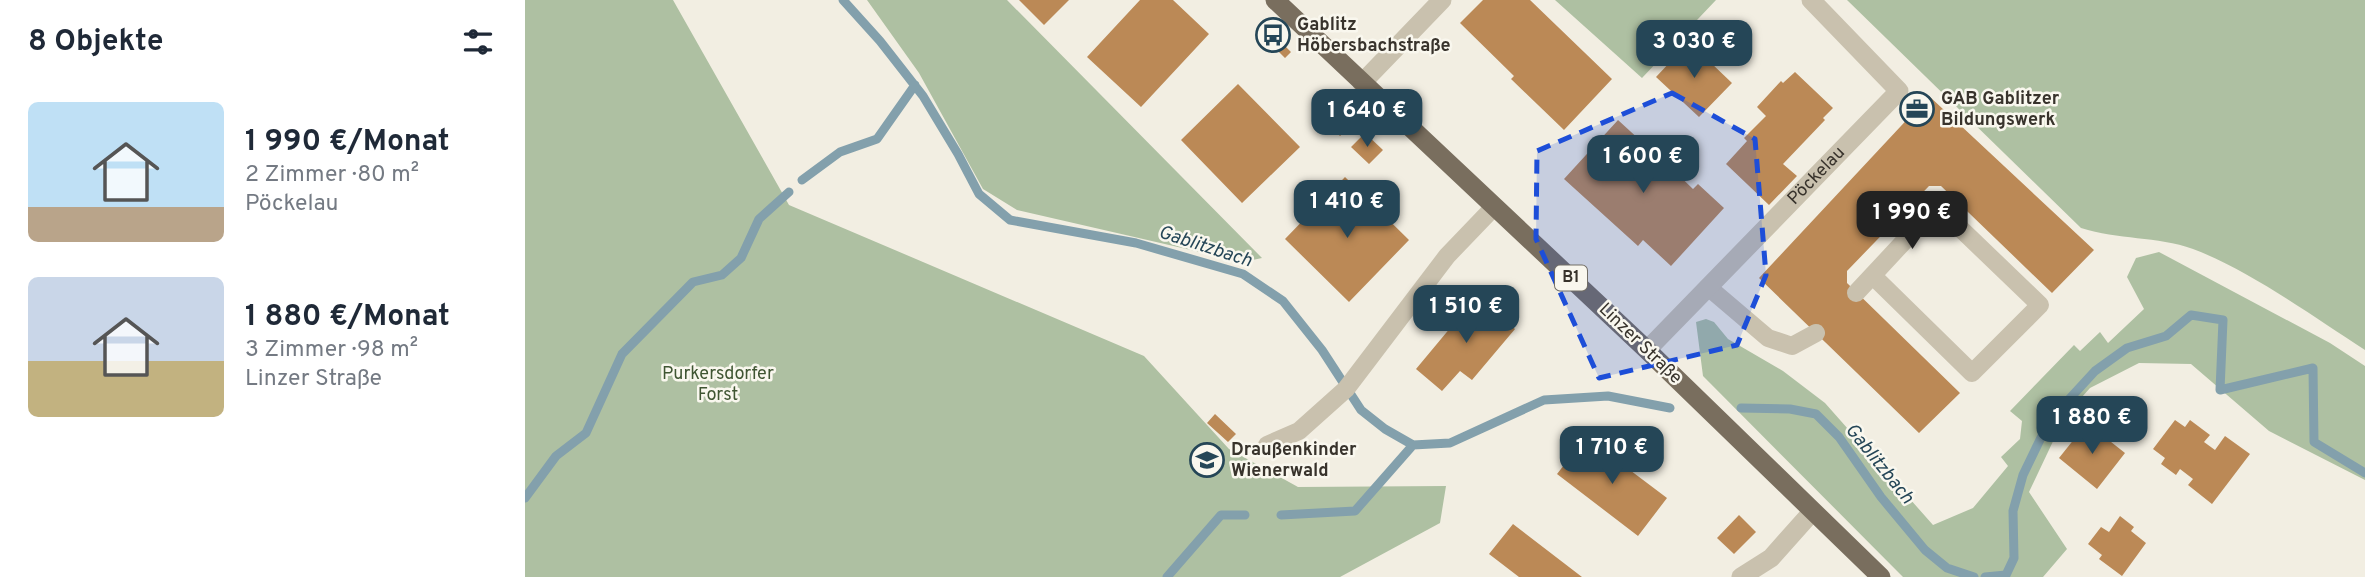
<!DOCTYPE html>
<html lang="de">
<meta charset="utf-8">
<style>
:root{--surface:#fff;--page:#f2f2f3;--text:#1f2937;--muted:#747a83;--accent:#254657}
body{margin:0;font-family:Overpass,sans-serif;background:var(--page);color:var(--text);height:100vh;display:flex;flex-direction:column;font-size:26px;white-space:nowrap}
*{box-sizing:border-box;margin:0}
p{font-size:23px;color:var(--muted)}
.icon{flex:none;width:38px;height:38px;fill:none;stroke:currentColor;stroke-width:2;stroke-linecap:round;stroke-linejoin:round}
.map{position:relative;flex:1;overflow:hidden}
.panel{display:flex;flex-direction:column;background:var(--surface);width:525px}
.panel>*{flex:none}
.price{position:absolute;translate:-50% -60px;padding:0 16px;border-radius:14px;background:var(--accent);color:#fff;font-size:23px;line-height:46px;filter:drop-shadow(0 2px 4px #0008)}
.price::after{content:'';position:absolute;left:50%;top:42px;width:21px;height:16px;margin-left:-10px;background:inherit;clip-path:polygon(0 0,100% 0,50% 100%)}
.price.on{background:#222;color:#fff}
ul{padding:0;list-style:none}
li{display:flex;align-items:center;gap:21px;height:175px;padding:0 28px}
li span{display:grid;place-items:center;flex:none;width:196px;height:140px;border-radius:10px;color:#555}
li>.icon{margin-inline-start:auto}
span .icon{width:84px;height:84px;fill:#fffc;stroke-width:1}
li b{font-size:30px}
h2{display:flex;justify-content:space-between;align-items:center;height:84px;padding:0 28px;font-size:30px}
main{display:flex;flex:1;min-height:0}
.map>svg:first-child{display:block}
</style>
<main>
<section class="panel">
<h2>8 Objekte<svg class="icon" aria-label="filters" viewBox="0 0 24 24"><path d="M4 7h16M4 17h16"/><circle cx="9" cy="7" r="2"/><circle cx="15" cy="17" r="2"/></svg></h2>
<ul>
<li><span style="background:linear-gradient(#bfe0f5 75%,#b9a48a 0)"><svg class="icon" aria-label="home" viewBox="0 0 24 24"><path d="M3 11l9-7 9 7M6 9v11h12V9"/></svg></span><div><b>1 990 €/Monat</b><p>2 Zimmer · 80 m²</p><p>Pöckelau</p></div></li>
<li><span style="background:linear-gradient(#c9d6e8 60%,#c2b280 0)"><svg class="icon" aria-label="home" viewBox="0 0 24 24"><path d="M3 11l9-7 9 7M6 9v11h12V9"/></svg></span><div><b>1 880 €/Monat</b><p>3 Zimmer · 98 m²</p><p>Linzer Straße</p></div></li>
</ul>
</section>
<div class="map">
<svg width="1840" height="577" viewBox="0 0 1840 577">
<rect width="100%" height="100%" fill="#f2eee2"/>
<path fill="#aec0a2" d="M0 0H148L264 205 619 356 704 449 773 487 921 486 915 523 815 577H0Z
M342 0H482L737 258 718 262 492 210 458 189 394 73Z
M1030 0H1191L1117 78Z
M1322 0H1840V350C1789 317 1724 270 1668 249 1632 236 1593 240 1556 228Z
M1634 252 1805 343 1840 366V480L1744 431 1666 364 1614 363 1565 388 1540 416 1504 492 1542 549 1518 577H1378L1178 376 1171 322 1181 319 1189 322 1203 339 1258 371 1300 403 1408 525 1448 508 1483 466 1476 457 1495 439 1497 421 1485 411 1549 345 1555 351 1575 332 1583 343 1619 309 1602 277 1611 258Z"/>
<g fill="none" stroke-linecap="round" stroke-linejoin="round">
<path stroke="#83a0ac" stroke-width="9" d="M318 0 355 41 398 96 433 154 454 194 485 220 611 243 718 274 758 301 797 350 836 410 860 429 888 445 925 443 1019 400 1083 396 1145 408
M277 180 315 152 352 139 390 85
M1216 408 1265 409 1291 414 1314 437 1356 497 1400 550 1422 568 1449 577
M0 498 31 456 61 433 97 354 168 282 197 275 216 258 234 219 264 192
M756 515 830 511 888 445
M642 577 696 515H720
M1460 577 1481 575 1489 558 1488 511 1498 475 1524 421 1570 371 1602 348 1641 336 1666 315 1698 320 1695 390 1788 368 1789 442 1840 473"/>
</g>
<path fill="#bb8956" d="M494 0H544L519 25Z
M615 0H648L684 34 616 107 562 57Z
M958 0H1005L1087 79 1039 130 986 79 989 76 935 23Z
M752 38 766 52 760 58 746 44Z
M1164 42 1207 83 1174 117 1131 77Z
M1270 72 1308 108 1298 118 1300 120 1258 164 1272 176 1244 205 1201 164 1222 141 1219 138 1241 116 1232 107 1256 81 1258 83Z
M713 84 775 147 717 203 656 140Z
M1404 96 1569 250 1527 293 1416 186H1404L1322 271V283L1435 393 1394 433 1234 278Z
M812 105 829 122 815 136 798 119Z
M1093 120 1117 142 1111 148 1136 171 1142 164 1168 189 1173 184 1199 208 1146 266 1118 240 1113 246 1039 179Z
M840 133 858 150 844 164 826 147Z
M820 177 884 240 824 302 760 239Z
M951 297 990 329 947 380 935 371 917 391 891 369Z
M690 414 711 434 703 442 682 423Z
M1650 420 1660 427 1665 420 1685 435 1679 442 1690 450 1700 436 1725 454 1687 504 1663 485 1668 479 1655 469 1651 475 1636 464 1640 458 1628 449Z
M1562 423 1600 453 1572 489 1534 458Z
M1061 437 1142 498 1113 536 1032 474Z
M1214 515 1231 532 1209 554 1192 538Z
M1595 516 1609 527 1606 531 1621 543 1597 576 1574 559 1577 555 1563 544 1576 527 1584 532Z
M988 524 1057 577H994L964 554Z"/>
<g fill="none" stroke-linecap="round" stroke-linejoin="round">
<path stroke="#c9c1ae" stroke-width="18" d="M1183 287 1243 338 1267 346 1291 333
M1331 293 1412 206 1515 305 1447 373 1348 276
M742 445 774 431 821 389 922 256 969 207"/>
<g stroke="#c9c1ae" stroke-width="19">
<path d="M837 83 917 0"/>
<path id="s1" d="M1122 350 1374 91 1286 0"/>
<path d="M1216 577 1246 558 1287 512"/>
</g>
<path stroke="#796e5e" stroke-width="19" d="M750 0 1122 350 1356 577"/>
</g>
<path fill="#1d4ed8" fill-opacity="0.2" stroke="#1d4ed8" stroke-width="5" stroke-dasharray="14 9" stroke-linejoin="round" d="M1147 93 1230 139 1241 275 1212 345 1074 378 1011 239 1012 151Z"/>
<defs>
<g id="bus-ring" transform="scale(1.75)"><circle r="9.5" fill="#f9f7ee" stroke="#254657" stroke-width="1.5"/><path d="M-5-6H5V4H4V6H2V4H-2V6H-4V4H-5ZM-3.5-4V0h7V-4ZM-3.5 1.2v1.5H-2V1.2ZM2 1.2v1.5H3.5V1.2Z" fill="#254657"/></g>
<g id="office-ring" transform="scale(1.75)"><circle r="9.5" fill="#f9f7ee" stroke="#254657" stroke-width="1.5"/><path d="M-6-3h4V-5.5h4V-3h4V5H-6ZM-1-4.5V-3h2v-1.5ZM-6 0V1H6V0Z" fill="#254657"/></g>
<g id="school-ring" transform="scale(1.75)"><circle r="9.5" fill="#f9f7ee" stroke="#254657" stroke-width="1.5"/><path d="M0-5L7-2L0 1L-7-2ZM-4 1L0 2.5L4 1V4Q0 6-4 4Z" fill="#254657"/></g>
</defs>
<g fill-rule="evenodd">
<use href="#bus-ring" x="748" y="35"/>
<use href="#office-ring" x="1392" y="109"/>
<use href="#school-ring" x="682" y="460"/>
</g>
<g text-anchor="middle" dominant-baseline="central" stroke-width="5" stroke-linejoin="round" paint-order="stroke">
<rect fill="#f9f7ee" stroke="#726e66" stroke-width="2" x="1030" y="265.5" width="32" height="25" rx="5"/>
<g font-size="16" font-weight="bold" fill="#38332c">
<text x="1046" y="278">B1</text>
</g>
<g font-size="18" font-weight="bold" fill="#38332c" stroke="#f9f7ee" text-anchor="start">
<text x="772" y="25">Gablitz<tspan x="772" dy="21">Höbersbachstraße</tspan></text>
<text x="1416" y="99">GAB Gablitzer<tspan x="1416" dy="21">Bildungswerk</tspan></text>
<text x="706" y="450">Draußenkinder<tspan x="706" dy="21">Wienerwald</tspan></text>
</g>
<g font-size="18" fill="#38332c" stroke="#f9f7ee">
<text stroke="none"><textPath href="#s1" startOffset="243">Pöckelau</textPath></text>
<text transform="translate(1115 344) rotate(44)">Linzer Straße</text>
</g>
<g font-size="18" fill="#3f5532" stroke="#f9f7ee">
<text x="193" y="374">Purkersdorfer<tspan x="193" dy="21">Forst</tspan></text>
</g>
<g font-size="19" font-style="italic" fill="#254657" stroke="#f9f7ee">
<text transform="translate(680 247) rotate(18)">Gablitzbach</text>
<text transform="translate(1354 464) rotate(51)">Gablitzbach</text>
</g>
</g>
</svg>
<b class="price" style="left:1169px;top:80px">3 030 €</b>
<b class="price" style="left:842px;top:149px">1 640 €</b>
<b class="price" style="left:1118px;top:195px">1 600 €</b>
<b class="price" style="left:822px;top:240px">1 410 €</b>
<b class="price on" style="left:1387px;top:251px">1 990 €</b>
<b class="price" style="left:941px;top:345px">1 510 €</b>
<b class="price" style="left:1567px;top:456px">1 880 €</b>
<b class="price" style="left:1087px;top:486px">1 710 €</b>
</div>
</main>
